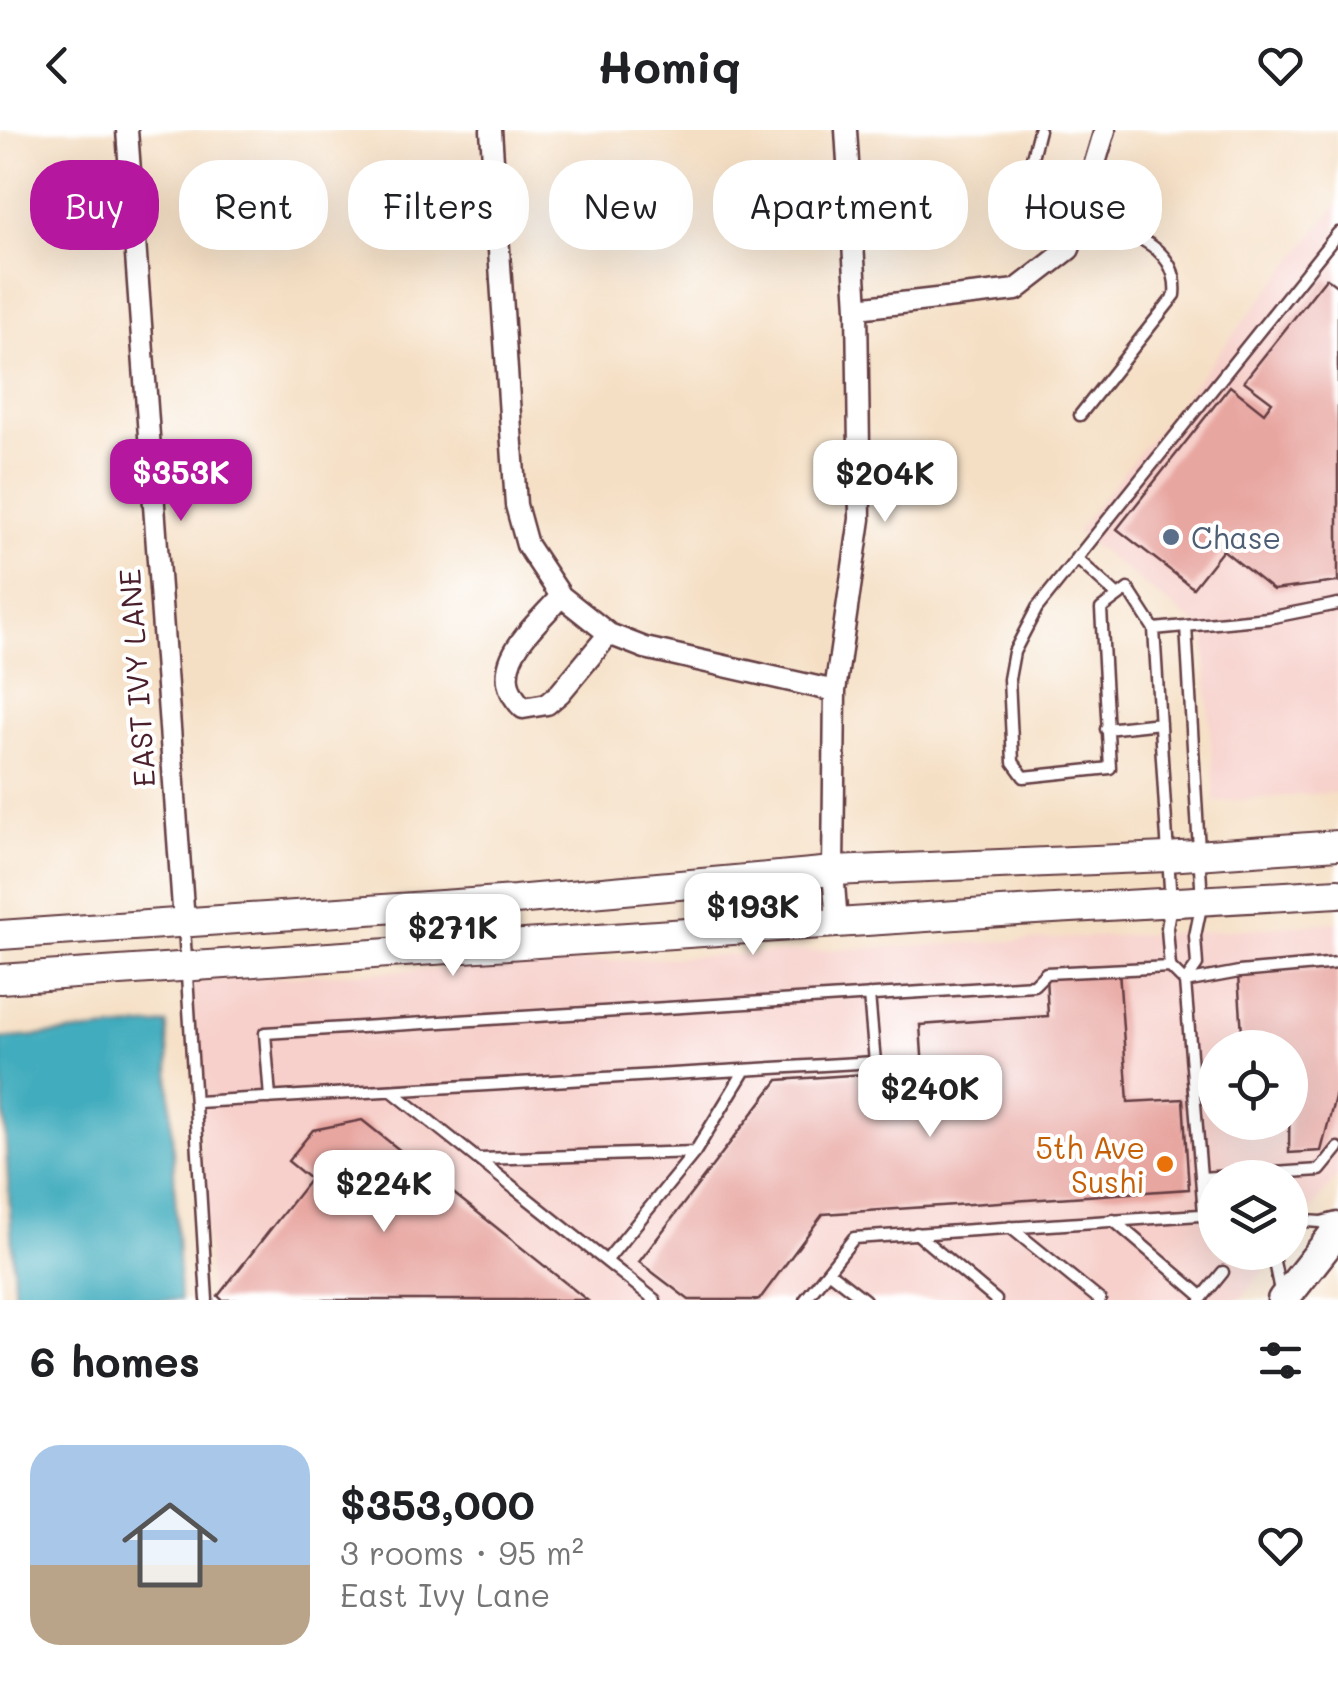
<!DOCTYPE html>
<meta charset="utf-8">
<style>
:root{--surface:#fff;--page:#f2f2f2;--text:#202124;--muted:#757577;--line:#e0e0e0;--accent:#b5179e}
body{margin:0;font-family:Mali,sans-serif;background:var(--page);color:var(--text);height:100vh;display:flex;flex-direction:column;font-size:38px;white-space:nowrap}
*{box-sizing:border-box;margin:0}
p{font-size:32px;color:var(--muted)}
.icon{flex:none;width:55px;height:55px;fill:none;stroke:currentColor;stroke-width:2;stroke-linecap:round;stroke-linejoin:round}
.map{position:relative;height:1170px;overflow:hidden}
.side{display:flex;flex-direction:column;background:var(--surface);flex:1}
.side>*{flex:none}
.guide{position:absolute;left:30px;top:30px;width:1280px;height:90px;display:flex;gap:20px}
.fabs{position:absolute;left:1198px;top:900px;display:grid;gap:20px}
.fabs a{display:grid;place-items:center;width:110px;height:110px;border-radius:50%;background:var(--surface);box-shadow:0 10px 40px #0002;font-size:50px}
.price{position:absolute;translate:-50% -85px;padding:0 22px;border-radius:20px;background:#fff;color:#222;font-size:32px;line-height:65px;filter:drop-shadow(0 2px 5px #0008)}
.price::after{content:'';position:absolute;left:50%;top:60px;width:30px;height:22px;margin-left:-15px;background:inherit;clip-path:polygon(0 0,100% 0,50% 100%)}
.price.active{background:var(--accent);color:#fff}
ul{padding:0;list-style:none}
li{display:flex;align-items:center;gap:30px;height:250px;padding:0 30px}
li+li{border-top:2px solid var(--line)}
li span{display:grid;place-items:center;flex:none;width:280px;height:200px;border-radius:30px;color:#555}
li>.icon{margin-inline-start:auto}
span .icon{width:120px;height:120px;fill:#fffc;stroke-width:1}
li b{font-size:42px}
h2{display:flex;justify-content:space-between;align-items:center;height:120px;padding:0 30px;font-size:42px}
.chip{padding:0 35px;border-radius:40px;background:var(--surface);box-shadow:0 10px 40px #0002;font-size:35px;line-height:90px}
.chip.active{background:var(--accent);color:#fff}
header{display:flex;justify-content:space-between;align-items:center;height:130px;padding:0 30px;background:var(--surface);font-size:45px;font-weight:700}
.map>svg:first-child{display:block}
</style>
<header><svg class="icon" aria-label="back" viewBox="0 0 24 24"><path d="M15 5l-7 7 7 7"/></svg>Homiq<svg class="icon" aria-label="heart" viewBox="0 0 24 24"><path d="M12 20l-8-8c-3-5 5-10 8-4 3-6 11-1 8 4z"/></svg></header>
<div class="map">
<svg width="1338" height="1170" viewBox="0 0 1338 1170">
<rect width="100%" height="100%" fill="#fff"/>
<filter id="ink" filterUnits="userSpaceOnUse"><feTurbulence type="fractalNoise" baseFrequency=".01" numOctaves="2"/><feDisplacementMap in="SourceGraphic" scale="20" xChannelSelector="R" yChannelSelector="G"/><feConvolveMatrix kernelMatrix="1 2 1 2 8 2 1 2 1" color-interpolation-filters="sRGB"/></filter>
<filter id="wash" filterUnits="userSpaceOnUse"><feTurbulence type="fractalNoise" baseFrequency=".0048" numOctaves="4" result="noise"/><feDisplacementMap in="SourceGraphic" scale="40" xChannelSelector="R" yChannelSelector="G"/><feGaussianBlur stdDeviation="2.25" result="paint"/><feColorMatrix in="noise" values="0 0 0 0 0 0 0 0 0 0 0 0 0 0 0 0 0 1.4 0 .05"/><feComposite in="paint" operator="in"/></filter>
<g filter="url(#wash)">
<rect width="100%" height="100%" fill="#f5dfc4"/>
<path fill="#f7d0cb" fill-rule="evenodd" d="M1338 74V662L1215 672 1204 501 1076 402Z
M1338 792V1045L1290 1107V1048H1215V1122L1278 1123 1240 1170H210L192 851 1217 801ZM1215 918H1290V992H1215Z"/>
<path fill="#3facbd" stroke="#446674" stroke-width="2.5" d="M167 894 180 1170H15L0 909Z"/>
<g id="blocks">
<path fill="#e8a6a0" d="M1326 148 1338 157V452L1273 460 1223 420 1193 458 1117 399 1230 256 1264 283 1272 272 1244 251Z
M1338 838V955L1321 1021 1289 1023 1290 918H1243L1238 845Z
M1119 840 1128 972 1183 969 1189 1059 823 1084 759 1170H689L639 1132 778 950 923 940 920 895 1048 886 1046 845Z
M362 990 587 1170H222L218 1166 310 1049 288 1031 313 1000Z"/>
</g>
</g>
<g filter="url(#ink)">
<use href="#blocks" fill-opacity="0" stroke="#643c42" stroke-width="2.5"/>
<g fill="none" stroke-linecap="round" stroke-linejoin="round">
<g stroke="#643c42" stroke-width="15">
<path id="service" d="M1027 47 1039 0
M1078 92C1120 96 1180 114 1175 165L1080 285
M1076 428 1118 466
M1186 496 1202 772 1195 806 1197 835 1185 852 1204 1083
M1154 499 1268 488 1338 474
M1106 599 1160 593
M184 797 207 1170
M1185 852 1170 837 1167 798 1171 774 1154 499 1128 459 1101 479 1110 638 1024 647 1013 632 1009 549 1014 522 1037 478 1338 103
M1185 852 1239 842 1338 833
M392 961 655 1170
M270 968 265 903 1034 855 1046 843 1170 837
M197 972 875 932 869 865
M479 1029 695 1022 745 940
M1201 1048 1320 1040 1338 1018
M1113 1090 1203 1167
M1290 1090 1321 1092 1337 1088
M1010 1097 1100 1170
M916 1103 996 1170
M1272 1122 1280 1161
M606 1131 695 1022
M828 1141 865 1170
M1201 1169 1223 1142
M805 1170 854 1108 1215 1084"/>
</g>
<g stroke="#643c42" stroke-width="25">
<path id="minor" d="M127 0 184 792
M491 0 516 375 527 415 561 466 609 504 645 518 835 561
M857 178 1016 160 1069 119 1105 0
M561 466C533 499 482 537 523 578L547 574 560 563 609 504
M837 793 833 741 835 561 860 389 857 178 846 0"/>
</g>
<g stroke="#643c42" stroke-width="32">
<path id="secondary" d="M0 805 515 770 833 741 1167 727 1338 715
M0 849 1001 782 1338 763"/>
</g>
<g stroke="#643c42" stroke-width="35">
<path id="primary" d="M1283 1170 1338 1100"/>
</g>
<use href="#service" stroke="#fff" stroke-width="10"/>
<use href="#minor" stroke="#fff" stroke-width="20"/>
<use href="#secondary" stroke="#fff" stroke-width="28"/>
<use href="#primary" stroke="#fff" stroke-width="30"/>
</g>
</g>
<circle fill="#5c6f8a" stroke="#fff" stroke-width="4" cx="1171" cy="407" r="10"/>
<circle fill="#e8710a" stroke="#fff" stroke-width="4" cx="1165" cy="1034" r="10"/>
<g text-anchor="middle" dominant-baseline="central" stroke-width="8" stroke-linejoin="round" paint-order="stroke">
<g font-size="30" fill="#4e5e75" stroke="#fff" text-anchor="start">
<text x="1191" y="407">Chase</text>
</g>
<g font-size="30" fill="#4a1f2b" stroke="#fff">
<text transform="translate(136 548) rotate(-94)">EAST IVY LANE</text>
</g>
<g font-size="30" fill="#c56008" stroke="#fff" text-anchor="end">
<text x="1145" y="1017">5th Ave<tspan x="1145" dy="34">Sushi</tspan></text>
</g>
</g>
</svg>
<div class="fabs">
<a><svg class="icon" aria-label="locate" viewBox="0 0 24 24"><circle cx="12" cy="12" r="6"/><path d="M12 2v4M12 18v4M2 12h4M18 12h4"/></svg></a>
<a><svg class="icon" aria-label="layers" viewBox="0 0 24 24"><path d="M12 4l9 5-9 5-9-5zM3 14l9 5 9-5"/></svg></a>
</div>
<b class="price active" style="left:181px;top:394px">$353K</b>
<b class="price" style="left:885px;top:395px">$204K</b>
<b class="price" style="left:753px;top:828px">$193K</b>
<b class="price" style="left:453px;top:849px">$271K</b>
<b class="price" style="left:930px;top:1010px">$240K</b>
<b class="price" style="left:384px;top:1105px">$224K</b>
<div class="guide">
<a class="chip active">Buy</a>
<a class="chip">Rent</a>
<a class="chip">Filters</a>
<a class="chip">New</a>
<a class="chip">Apartment</a>
<a class="chip">House</a>
</div>
</div>
<section class="side">
<h2>6 homes<svg class="icon" aria-label="filters" viewBox="0 0 24 24"><path d="M4 7h16M4 17h16"/><circle cx="9" cy="7" r="2"/><circle cx="15" cy="17" r="2"/></svg></h2>
<ul>
<li><span style="background:linear-gradient(#a9c7e8 60%,#b9a48a 0)"><svg class="icon" aria-label="home" viewBox="0 0 24 24"><path d="M3 11l9-7 9 7M6 9v11h12V9"/></svg></span><div><b>$353,000</b><p>3 rooms · 95 m²</p><p>East Ivy Lane</p></div><svg class="icon" aria-label="heart" viewBox="0 0 24 24"><path d="M12 20l-8-8c-3-5 5-10 8-4 3-6 11-1 8 4z"/></svg></li>
</ul>
</section>
